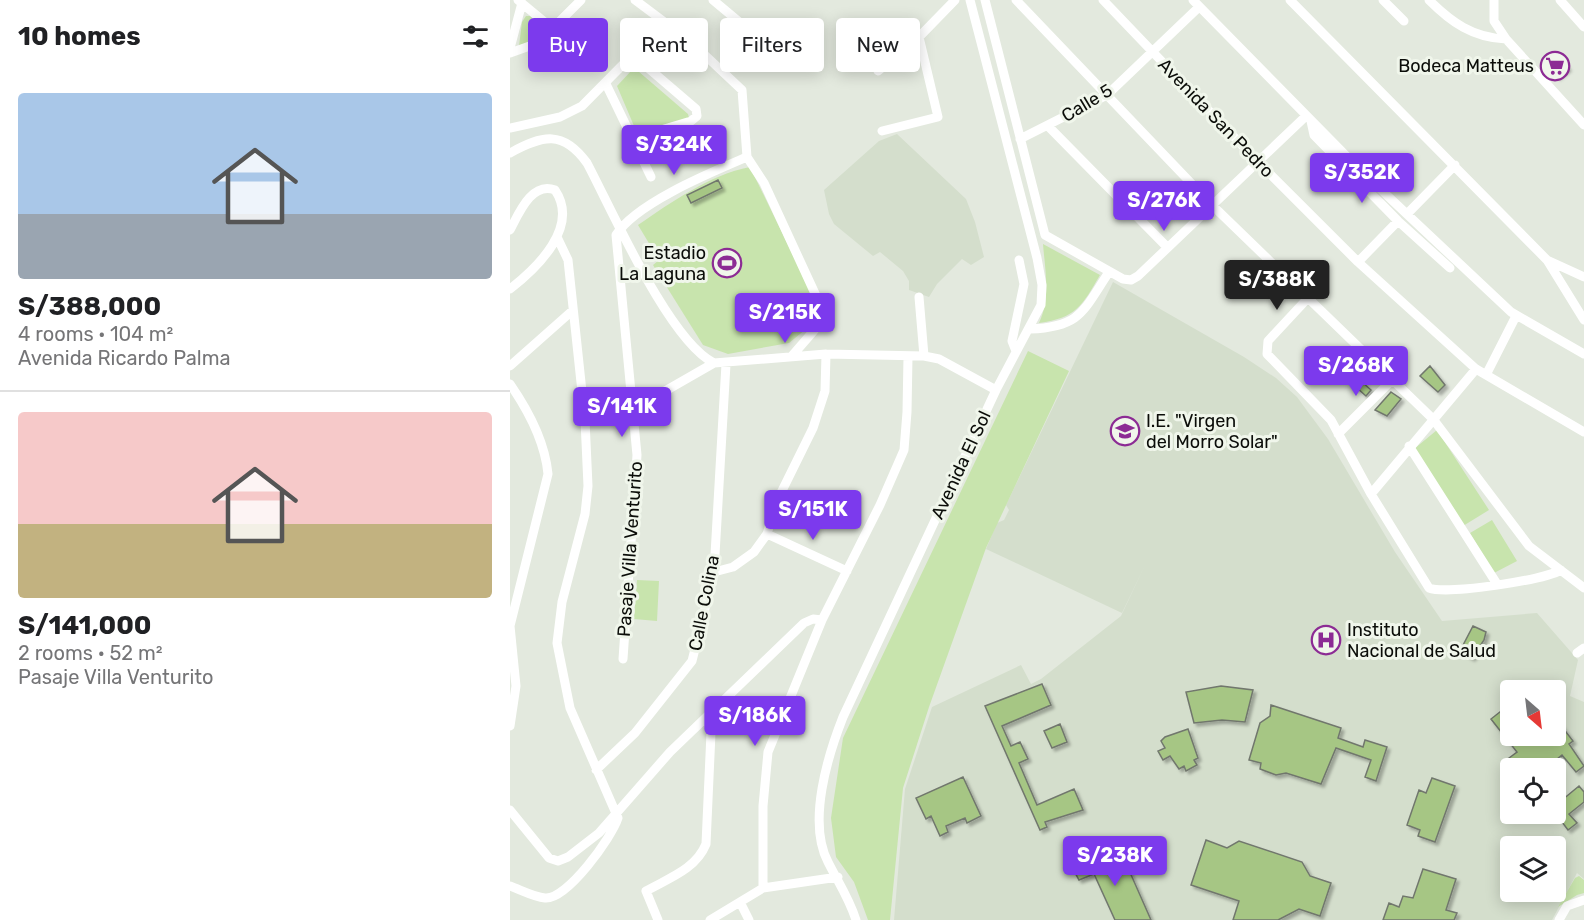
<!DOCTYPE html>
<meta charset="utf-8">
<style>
:root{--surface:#fff;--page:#f2f2f2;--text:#202124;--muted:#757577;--line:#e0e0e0;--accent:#7c3aed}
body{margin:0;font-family:Rubik,sans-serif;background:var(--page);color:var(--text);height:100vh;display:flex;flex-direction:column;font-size:22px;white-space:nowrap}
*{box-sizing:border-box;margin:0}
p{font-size:20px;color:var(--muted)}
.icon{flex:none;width:33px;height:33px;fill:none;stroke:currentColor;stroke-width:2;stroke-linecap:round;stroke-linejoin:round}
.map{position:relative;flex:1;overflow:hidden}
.details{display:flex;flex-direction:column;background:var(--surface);width:510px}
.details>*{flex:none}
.guide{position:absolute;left:18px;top:18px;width:570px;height:54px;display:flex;gap:12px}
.needle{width:39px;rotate:152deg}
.controls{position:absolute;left:990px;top:680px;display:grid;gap:12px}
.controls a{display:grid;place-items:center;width:66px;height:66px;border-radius:6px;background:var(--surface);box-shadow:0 3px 15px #0003;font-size:30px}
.price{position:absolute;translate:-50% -51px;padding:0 14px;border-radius:6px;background:var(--accent);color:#fff;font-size:20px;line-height:39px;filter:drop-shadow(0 2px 3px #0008)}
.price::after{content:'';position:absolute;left:50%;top:36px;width:18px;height:14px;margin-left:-9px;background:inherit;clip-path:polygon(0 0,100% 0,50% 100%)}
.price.active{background:#222;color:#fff}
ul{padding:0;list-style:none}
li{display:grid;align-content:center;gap:12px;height:318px;padding:0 18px}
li+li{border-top:2px solid var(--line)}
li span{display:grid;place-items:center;height:186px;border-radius:6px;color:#555}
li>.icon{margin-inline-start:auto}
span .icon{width:108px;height:108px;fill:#fffc;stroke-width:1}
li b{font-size:26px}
h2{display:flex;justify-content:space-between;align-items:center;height:72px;padding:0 18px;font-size:26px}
.pill{padding:0 21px;border-radius:6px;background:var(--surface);box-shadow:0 3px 15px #0003;font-size:21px;line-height:54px}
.pill.active{background:var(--accent);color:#fff}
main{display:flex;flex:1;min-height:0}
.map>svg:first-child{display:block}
</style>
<main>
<section class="details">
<h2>10 homes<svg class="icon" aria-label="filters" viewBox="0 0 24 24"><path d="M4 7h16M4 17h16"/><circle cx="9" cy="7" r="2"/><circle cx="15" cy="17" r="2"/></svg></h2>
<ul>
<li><span style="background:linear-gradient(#a9c7e8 65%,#9aa5b1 0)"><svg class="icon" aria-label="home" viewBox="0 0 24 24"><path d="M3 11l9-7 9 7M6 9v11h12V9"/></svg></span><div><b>S/388,000</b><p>4 rooms · 104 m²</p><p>Avenida Ricardo Palma</p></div></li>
<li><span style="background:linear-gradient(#f6c9c9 60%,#c2b280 0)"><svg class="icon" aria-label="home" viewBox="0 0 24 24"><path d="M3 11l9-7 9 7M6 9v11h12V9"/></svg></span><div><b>S/141,000</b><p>2 rooms · 52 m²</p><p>Pasaje Villa Venturito</p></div></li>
</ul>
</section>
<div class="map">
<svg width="1074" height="920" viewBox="0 0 1074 920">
<defs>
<filter id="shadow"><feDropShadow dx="3" dy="3" stdDeviation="1.5" flood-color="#0004"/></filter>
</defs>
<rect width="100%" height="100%" fill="#e3e9de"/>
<path fill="#d4decc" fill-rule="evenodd" d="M387 134 456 199 465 222 474 257 461 265 452 259 427 284 419 297 399 290V281L393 271 370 252 363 256 324 224 319 214 314 190 369 141Z
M603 282 734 357 766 378 787 397 818 439 885 552 932 621 1027 613 1068 660 1060 696 1074 702V879L1067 873 1042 920H384L395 789 422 707 511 665 521 684 531 679 611 616 635 565 612 613 476 549 487 523 494 520 499 510 496 505ZM1000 690H1046V735H1000ZM1000 768H1046V813H1000ZM1000 846H1046V891H1000Z"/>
<path fill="#c8e4ad" d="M16 16H20L34 29 27 39 9 46 12 22Z
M122 70 128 71 178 114 179 118 127 133 107 86Z
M240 167 304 298 301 308 307 320 279 343 218 354 193 345 143 265 149 260 128 225C162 202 199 175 240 167Z
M533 244 590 275C572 306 566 318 529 323 541 298 535 270 533 244Z
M518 351 559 371 476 548 419 707 393 788 380 920H358L344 882 326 857 321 818 333 738Z
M927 430 979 510 953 526 904 449Z
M982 520 1007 561 984 573 960 533Z
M127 580 149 581 147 621 124 619Z
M1069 876 1074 880V893L1067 895 1048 907 1065 878Z"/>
<path fill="#a6c684" stroke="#71776d" stroke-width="1.5" filter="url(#shadow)" d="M1043 56 1045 59 1049 56 1058 68 1047 77 1035 62Z
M208 180 212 188 181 203 177 195Z
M920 366 935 385 928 392 910 376Z
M852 382 861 390 856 396 847 388Z
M881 392 891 399 877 416 865 410Z
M963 626 976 632 974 640 962 658 950 651Z
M532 684 541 705 492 726 501 746 510 742 518 759 509 763 527 805 564 789 573 810 535 822 537 827 530 830 475 706Z
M711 686 743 690 735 722 712 720 684 723 676 692Z
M1000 704V735H1046V719L1063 741 1059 744 1074 766 1066 772 1052 755 1036 768H1008L999 758 1007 752 981 719Z
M761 705 831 728 828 738 853 747 855 740 877 747 866 781 855 777 861 760 826 748 811 784 776 773 766 775 750 769 751 763 739 760 750 723 760 716Z
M550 724 557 742 542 748 534 731Z
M678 729 688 758 684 760 687 765 676 771 674 766 669 769 660 756 653 760 648 751 655 748 651 741 655 737Z
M453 777 471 816 457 823 455 818 436 826 438 832 430 836 421 816 416 819 406 798Z
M922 778 945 786 925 842 908 836 910 830 897 825 909 790 916 793Z
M1069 786 1074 792V802L1059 814 1067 823 1058 830 1046 814V805Z
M696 840 717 848 729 841 792 862 800 876 821 883 810 916 789 909 768 920H723L729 901 681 885Z
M611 852 641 920H605L584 874 569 880 562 867 587 855 590 862Z
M913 869 946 879 936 910 947 913 944 920H873L879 903 889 907 893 896 903 898Z"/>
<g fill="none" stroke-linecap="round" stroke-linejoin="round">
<path stroke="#fff" stroke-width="9" d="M8 0 43 29
M125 0 181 42 232 90 237 157 254 183 314 313V319L281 357
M203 0 270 56
M475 0 535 235 613 279 621 280 628 276 796 116
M506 0 702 205 923 419 1019 546 1074 588
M593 0 748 162 848 262 966 369 1074 432
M683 0 850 170 1001 312 1074 354
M780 0 1037 260 1074 320
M873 0 894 21
M919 0C941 22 963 38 996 39
M984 0V21L996 39 1074 125
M1050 0 1074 27
M0 48 12 3
M0 53 28 43 71 0
M368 71 409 37 445 0
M96 84 141 177
M801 121 804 135 888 221 940 268
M538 126 657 247
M0 128 50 117 72 106 154 23
M372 131 428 117 409 37
M121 139 181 121 187 116 186 109 123 55
M510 139 597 95 689 7
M0 153C33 135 53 130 77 163 102 210 159 341 204 363L316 354 414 356 429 359 486 390
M897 214 945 165
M0 230C9 213 22 181 45 190 70 227 27 268 0 289
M1037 260 1074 277
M848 262 888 221
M409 297 414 356
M797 299 758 341 757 354 821 420 861 494 919 588C937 595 1034 580 1051 570
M520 329C571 327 573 311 599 272
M506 351 502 341 514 284 509 260
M0 366 62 311
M977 373 1006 316
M0 384C18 410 35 442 38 474L0 626 6 686 0 726
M122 410 204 363
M828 434 883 379
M899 446 987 584
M861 494 966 369
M257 534 337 571
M204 572 223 567 244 552 257 534 267 501 303 428 315 391 316 354
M1067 653 1074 648
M113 659 127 455 106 235C126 203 202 172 237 157
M86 770 125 733 182 661 204 572 216 364
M0 810 39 858 48 861 58 857 89 833 160 752 294 623 303 619 312 620
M0 886C11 890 24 897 35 898 57 900 102 837 108 818L60 708 47 643 52 602 75 514 78 486 75 420 58 260 47 237
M253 888V806L258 752 312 620 370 505 394 450 397 412 398 357
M230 902 239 920
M148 920 136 891C159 878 186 869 196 844L201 733 197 718
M200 920 253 888 328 877
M346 920C339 898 328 882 318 862 297 822 318 755 333 717L486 390 531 305 532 285 527 258 460 0
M1049 920 1057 906 1074 900"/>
</g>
<defs>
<g id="supermarket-ring" transform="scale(1.5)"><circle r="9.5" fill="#f0f6eb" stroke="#8c2b94" stroke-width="1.5"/><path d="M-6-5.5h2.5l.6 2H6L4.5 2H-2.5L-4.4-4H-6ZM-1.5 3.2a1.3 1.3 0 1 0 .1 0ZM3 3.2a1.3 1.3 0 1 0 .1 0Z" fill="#8c2b94"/></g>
<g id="stadium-ring" transform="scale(1.5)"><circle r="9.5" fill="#f0f6eb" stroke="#8c2b94" stroke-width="1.5"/><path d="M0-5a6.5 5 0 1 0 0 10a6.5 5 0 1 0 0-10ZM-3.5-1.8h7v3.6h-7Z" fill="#8c2b94"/></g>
<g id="school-ring" transform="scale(1.5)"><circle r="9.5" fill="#f0f6eb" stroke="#8c2b94" stroke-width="1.5"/><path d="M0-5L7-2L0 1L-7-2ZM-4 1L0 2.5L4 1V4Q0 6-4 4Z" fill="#8c2b94"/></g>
<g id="hospital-ring" transform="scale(1.5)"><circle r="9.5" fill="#f0f6eb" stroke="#8c2b94" stroke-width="1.5"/><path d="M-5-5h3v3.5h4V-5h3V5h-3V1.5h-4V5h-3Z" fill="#8c2b94"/></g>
</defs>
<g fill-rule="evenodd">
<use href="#supermarket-ring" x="1045" y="66"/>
<use href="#stadium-ring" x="217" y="263"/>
<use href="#school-ring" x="615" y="431"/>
<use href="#hospital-ring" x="816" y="640"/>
</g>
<g text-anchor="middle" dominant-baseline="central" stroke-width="6" stroke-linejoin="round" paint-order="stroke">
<g font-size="18" fill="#0b0d09" stroke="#f0f6eb" text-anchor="end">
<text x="1024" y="66">Bodeca Matteus</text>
<text x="196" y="253">Estadio<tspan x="196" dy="21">La Laguna</tspan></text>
<text x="636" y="421" text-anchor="start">I.E. "Virgen<tspan x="636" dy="21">del Morro Solar"</tspan></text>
<text x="837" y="630" text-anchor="start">Instituto<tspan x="837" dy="21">Nacional de Salud</tspan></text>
</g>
<g font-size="18" fill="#0b0d09" stroke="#f0f6eb">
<text transform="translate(577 103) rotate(-31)">Calle 5</text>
<text transform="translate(706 118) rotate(46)">Avenida San Pedro</text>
<text transform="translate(451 465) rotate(-65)">Avenida El Sol</text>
<text transform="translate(120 549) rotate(-86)">Pasaje Villa Venturito</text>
<text transform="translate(194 603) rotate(-79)">Calle Colina</text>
</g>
</g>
</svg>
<div class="controls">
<a><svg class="needle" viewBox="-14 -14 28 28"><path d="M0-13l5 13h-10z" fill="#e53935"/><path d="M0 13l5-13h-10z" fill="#757577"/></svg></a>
<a><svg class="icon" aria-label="locate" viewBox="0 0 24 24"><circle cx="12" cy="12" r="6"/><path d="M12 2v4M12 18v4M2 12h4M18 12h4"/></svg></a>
<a><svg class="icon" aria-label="layers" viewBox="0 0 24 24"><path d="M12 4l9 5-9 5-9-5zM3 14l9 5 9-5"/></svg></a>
</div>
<b class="price" style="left:164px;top:176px">S/324K</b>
<b class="price" style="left:852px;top:204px">S/352K</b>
<b class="price" style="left:654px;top:232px">S/276K</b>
<b class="price active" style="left:767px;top:311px">S/388K</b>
<b class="price" style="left:275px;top:344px">S/215K</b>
<b class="price" style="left:846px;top:397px">S/268K</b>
<b class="price" style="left:112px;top:438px">S/141K</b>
<b class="price" style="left:303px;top:541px">S/151K</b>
<b class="price" style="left:245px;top:747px">S/186K</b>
<b class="price" style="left:605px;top:887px">S/238K</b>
<div class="guide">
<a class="pill active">Buy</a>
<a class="pill">Rent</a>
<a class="pill">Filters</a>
<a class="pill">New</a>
</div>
</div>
</main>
